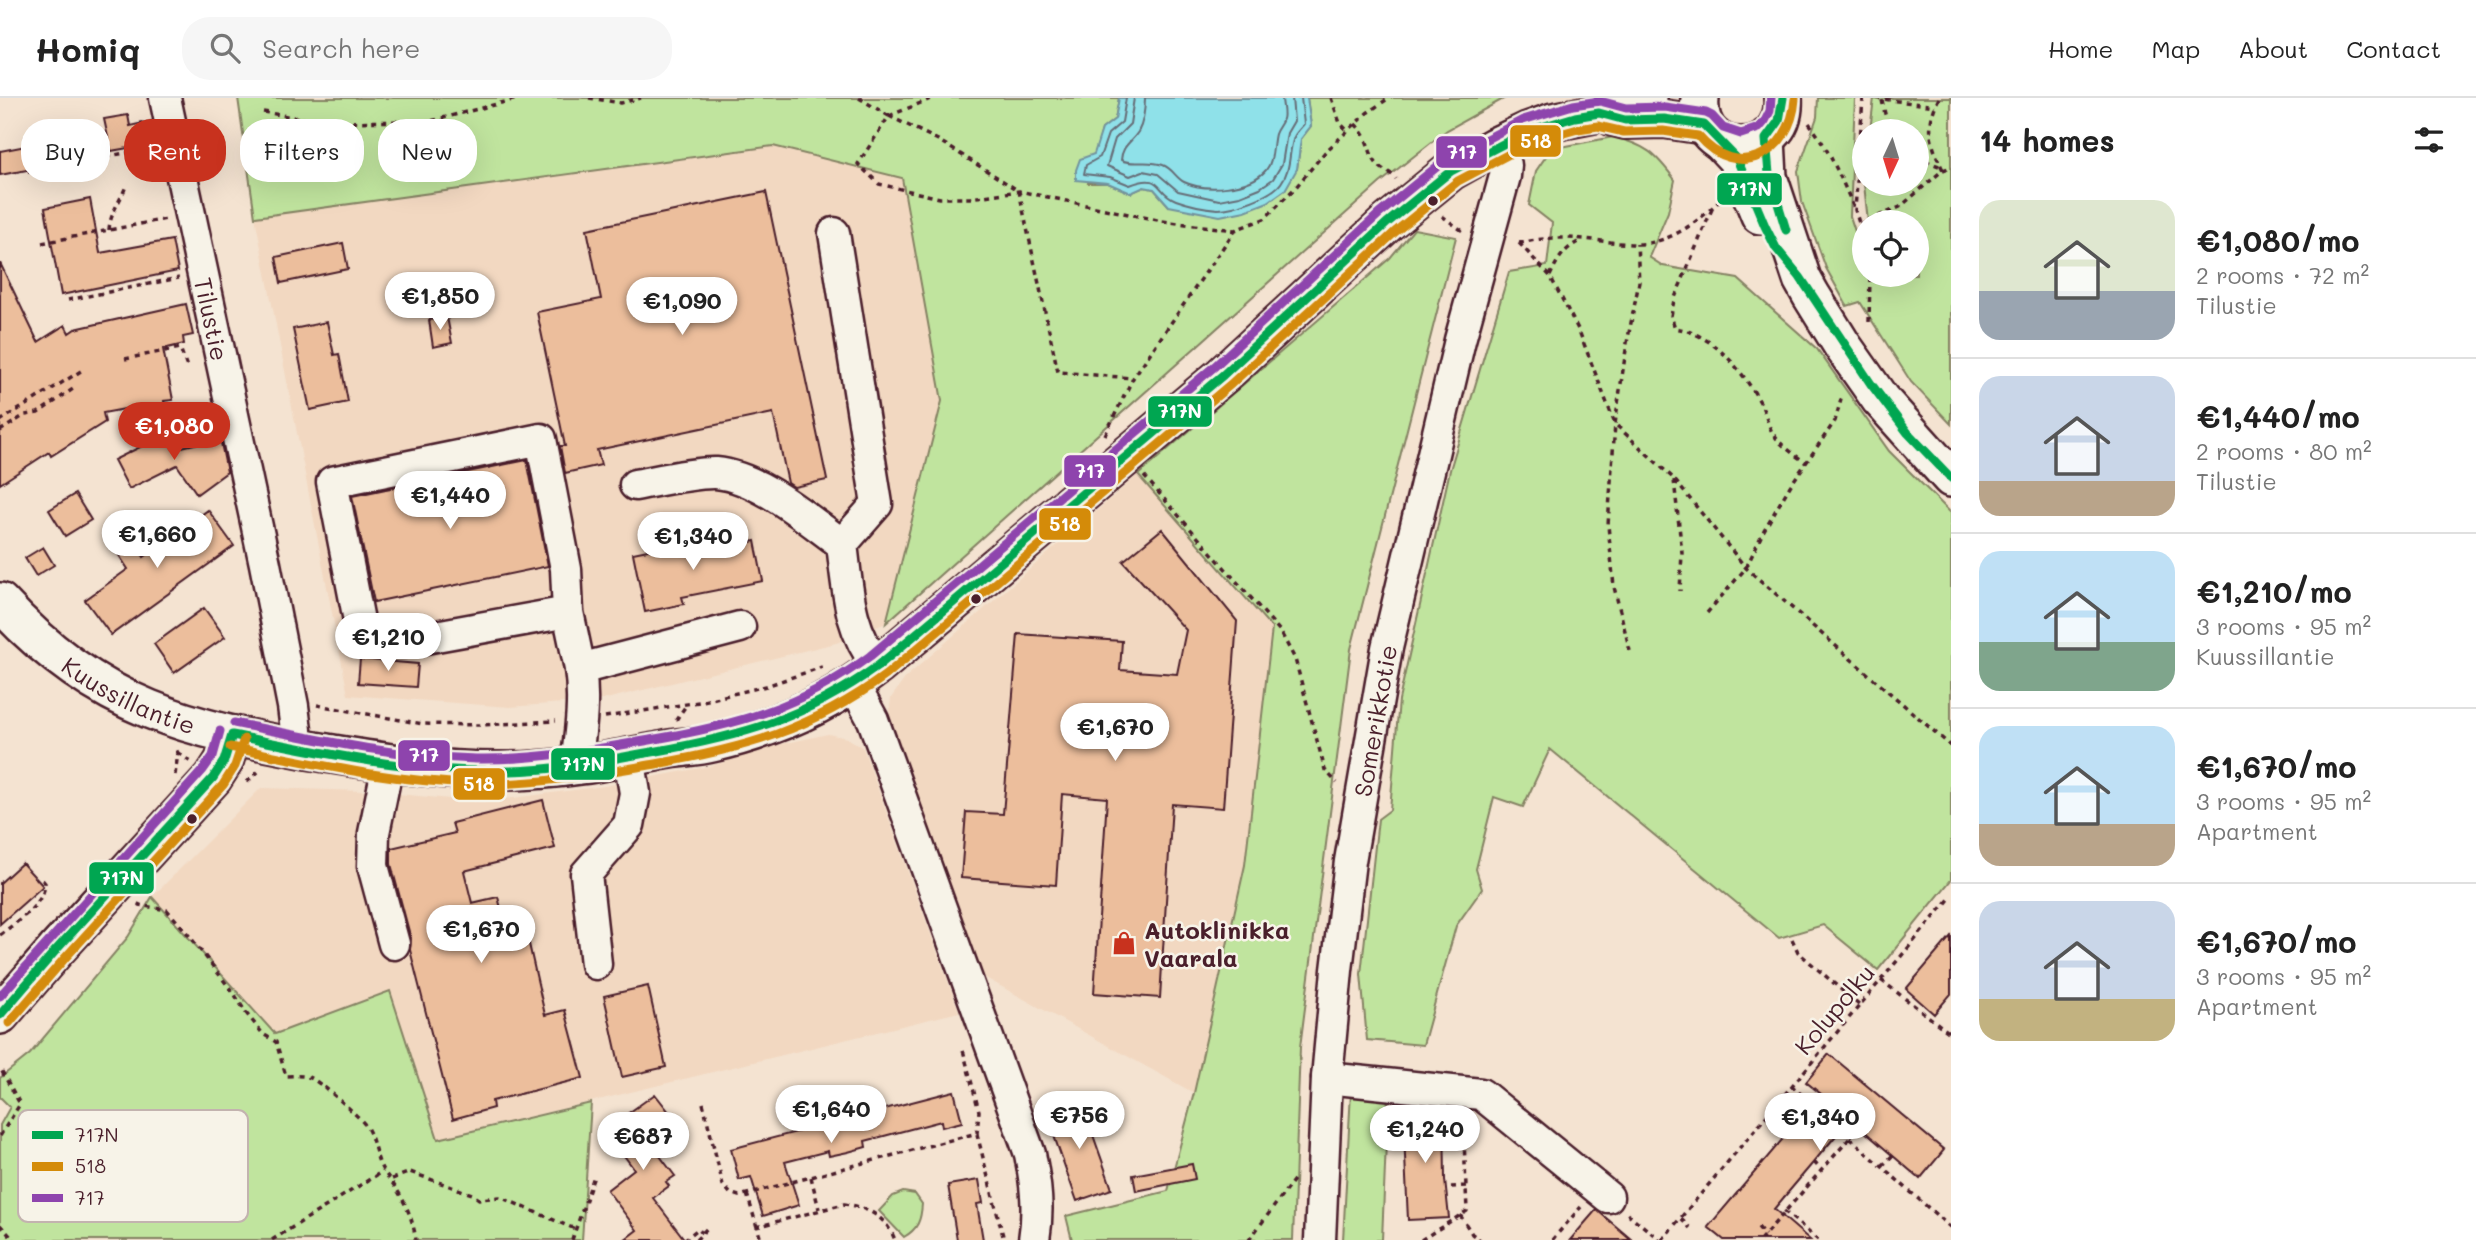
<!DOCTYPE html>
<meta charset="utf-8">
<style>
:root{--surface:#fff;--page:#f6f6f6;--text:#222;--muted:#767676;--line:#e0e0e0;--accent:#c8321e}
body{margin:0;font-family:Mali,sans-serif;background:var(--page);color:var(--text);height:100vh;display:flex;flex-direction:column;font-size:26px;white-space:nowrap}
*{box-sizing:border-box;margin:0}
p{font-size:23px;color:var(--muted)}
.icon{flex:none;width:38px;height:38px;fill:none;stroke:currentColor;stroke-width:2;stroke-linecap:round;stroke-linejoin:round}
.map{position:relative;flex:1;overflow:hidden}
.sheet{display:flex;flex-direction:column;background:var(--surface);width:525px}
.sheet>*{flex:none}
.guide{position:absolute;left:21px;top:21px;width:665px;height:63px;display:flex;gap:14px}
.needle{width:46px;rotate:184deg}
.buttons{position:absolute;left:1852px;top:21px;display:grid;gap:14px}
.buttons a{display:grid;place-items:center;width:77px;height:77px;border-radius:50%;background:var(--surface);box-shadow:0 7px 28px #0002;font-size:35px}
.price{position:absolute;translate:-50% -60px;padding:0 16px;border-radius:24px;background:#fff;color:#222;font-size:23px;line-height:46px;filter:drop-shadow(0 2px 4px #0008)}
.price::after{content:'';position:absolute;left:50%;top:42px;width:21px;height:16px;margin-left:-10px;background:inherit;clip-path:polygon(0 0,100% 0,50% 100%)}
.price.current{background:var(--accent);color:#fff}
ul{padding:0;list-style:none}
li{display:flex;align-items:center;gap:21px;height:175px;padding:0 28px}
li+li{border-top:2px solid var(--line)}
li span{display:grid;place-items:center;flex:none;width:196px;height:140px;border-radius:21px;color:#555}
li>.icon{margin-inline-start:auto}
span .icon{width:84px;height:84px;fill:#fffc;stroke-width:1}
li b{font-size:30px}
h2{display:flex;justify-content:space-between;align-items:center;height:84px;padding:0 28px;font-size:30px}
.chip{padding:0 24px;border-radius:28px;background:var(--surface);box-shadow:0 7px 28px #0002;font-size:24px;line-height:63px}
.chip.current{background:var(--accent);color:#fff}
header{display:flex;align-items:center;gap:42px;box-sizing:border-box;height:98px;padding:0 35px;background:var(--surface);border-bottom:2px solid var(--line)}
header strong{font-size:33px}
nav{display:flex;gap:38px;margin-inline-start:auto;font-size:24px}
.search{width:490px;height:63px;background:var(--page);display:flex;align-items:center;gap:18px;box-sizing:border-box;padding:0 24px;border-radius:28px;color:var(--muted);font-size:26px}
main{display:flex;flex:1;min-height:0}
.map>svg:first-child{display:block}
</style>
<header>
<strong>Homiq</strong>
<div class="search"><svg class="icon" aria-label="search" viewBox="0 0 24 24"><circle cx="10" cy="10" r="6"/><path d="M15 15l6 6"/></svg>Search here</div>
<nav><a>Home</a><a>Map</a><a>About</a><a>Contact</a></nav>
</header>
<main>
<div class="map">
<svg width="1951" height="1142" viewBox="0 0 1951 1142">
<rect width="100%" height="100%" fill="#f4e3d1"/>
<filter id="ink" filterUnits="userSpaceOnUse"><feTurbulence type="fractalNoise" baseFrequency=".0143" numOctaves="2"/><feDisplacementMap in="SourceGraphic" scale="14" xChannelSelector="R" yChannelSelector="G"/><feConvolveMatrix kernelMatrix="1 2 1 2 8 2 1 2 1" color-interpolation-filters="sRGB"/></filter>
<g filter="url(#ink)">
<path fill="#f2d8c1" d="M773 48 902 80 942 303 886 525 836 545 602 602 510 609 348 597 255 119Z
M1138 377 1272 530 1245 767 1194 995 984 879 888 627 891 600 906 579Z
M828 636 847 640 863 650 959 914 438 1041 390 893 275 936 152 799 261 690 366 693 482 704 605 688 711 668 773 648Z"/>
<path fill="#c0e49e" stroke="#858264" stroke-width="2" d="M238 0H1119L1115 21 1102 31 1088 85H1108L1131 95 1144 89 1154 91 1169 108 1297 71 1301 41 1311 28 1307 0H1505L1447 32 1380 85 886 525 942 303 902 80 773 48 255 119Z
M1818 0H1855L1850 118 1864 161V177H1916V124H1868L1864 86H1916V33H1870L1874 0H1951V326L1911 284 1860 204 1847 208 1826 170 1802 104 1800 89 1798 73 1817 19Z
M1613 39C1646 47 1655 55 1675 82L1668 114 1649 159 1663 168 1738 181 1817 251 1889 353 1951 415V782L1878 872 1823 827 1779 840 1550 651 1523 709 1494 699 1476 771 1482 791 1456 828 1423 947 1367 942 1361 876 1378 721 1390 712 1399 602 1450 372 1509 174 1547 168 1552 125 1529 107 1536 73 1551 51Z
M1414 131 1456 139 1351 551 1300 949 1293 1142H1072L1066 1118 1168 1093 1194 995 1245 767 1272 530 1138 377 1390 160Z
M152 799 275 936 390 893 438 1041 591 1005 582 1142H0V1027L10 1009 0 999V980L30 956 128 839Z
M1351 994 1388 995 1382 1142H1343Z
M903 1094 915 1096 922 1106C921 1122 918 1131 904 1139L879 1113 893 1098Z"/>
<path fill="#8fe1e9" stroke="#73939d" stroke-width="2" d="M1119 0H1307L1311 28 1301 41 1297 71 1285 92 1268 104 1245 113 1220 118 1169 108 1154 91 1144 89 1131 95 1108 85 1076 82V72L1080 61 1094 56 1102 31 1115 21Z"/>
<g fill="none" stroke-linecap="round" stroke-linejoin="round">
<path stroke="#666d77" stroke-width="2" d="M1126 0 1122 24 1108 36 1100 59 1086 67 1084 76 1110 79 1130 87C1164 74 1154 94 1176 102 1187 106 1205 110 1218 111 1234 111 1272 98 1281 85 1292 70 1288 55 1294 39 1296 34 1301 30 1304 26L1301 0
M1134 0 1130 26 1115 41 1107 68 1130 78 1143 73 1158 76 1178 93 1219 102 1240 98 1260 90 1273 81 1282 66 1287 35 1294 23 1292 0
M1145 0C1145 10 1143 25 1138 34 1131 45 1122 47 1121 62 1133 68 1147 61 1163 67 1172 70 1176 80 1184 84 1205 94 1250 91 1266 72 1274 62 1272 48 1275 36 1277 30 1281 27 1283 21 1285 16 1282 6 1282 0"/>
</g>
<path fill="#ecbe9c" stroke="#4a1f2b" stroke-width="2" d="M128 17 130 28 152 23 156 41 134 46V49L111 53 104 21Z
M76 29 82 58 70 60V64L0 77V53L26 48 25 39Z
M766 94 827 382 794 389 788 385 773 315 597 352 601 367 565 375 560 348H565L537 214 601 201 587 131Z
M90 101 100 155 172 142 178 173 61 197 45 110Z
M343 145 348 171 281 185 276 159Z
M0 165 38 244 65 227 69 235 75 231 186 206 193 237 183 239 184 246 163 251 173 302 164 303 165 309 137 314 136 309 103 315 105 324 51 358 49 354 0 386Z
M447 219 452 245 433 249 429 222Z
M327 224 334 257 339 256 348 304 310 312 293 231Z
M166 336 173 351 220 340 227 374 197 396 177 367 129 391 114 362Z
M527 362 548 468 374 504 352 398Z
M75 396 91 422 65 438 49 412Z
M208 412 234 448 111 537 85 502 128 471 109 442 127 431 144 459Z
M1162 431 1237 523 1223 710 1172 706 1160 900 1094 895 1107 700 1062 696 1056 787 961 780 966 714 1003 716 1018 536 1122 543 1120 572 1177 576 1186 532 1123 463Z
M697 442 700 455 755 443 763 483 682 499 684 506 645 514 633 455Z
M43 449 54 467 36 478 25 460Z
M204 510 225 539 174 575 154 546Z
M360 561 418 566 416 589 358 585Z
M543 702 555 750 464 773 472 805 498 799 509 841 527 837 545 917 565 912 583 980 492 1003 493 1010 453 1021 410 852 411 841 391 766V750L455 735 452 725Z
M22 765 43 788 0 826V785Z
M1951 838V896L1934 916 1906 891Z
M648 888 666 969 622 979 604 898Z
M1829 956 1944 1052 1920 1081 1850 1021 1774 1111 1810 1142H1724L1708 1129 1821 996 1806 984Z
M954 993 962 1024 942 1029 941 1023 865 1043 866 1049 848 1054 829 1058 828 1053 785 1064 799 1107 763 1118 751 1079 739 1082 731 1051Z
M655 996 673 1019 664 1025 667 1029 648 1042 675 1078 666 1084 669 1088 653 1100 685 1142H624L637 1132 607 1092 634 1071 605 1032Z
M1081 1003 1112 1091 1077 1103 1046 1015Z
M1444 1013 1445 1082 1449 1120 1408 1122 1403 1015Z
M1192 1066 1195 1081 1136 1093 1133 1077Z
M979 1082 983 1105 977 1106 983 1142H957L948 1087Z
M1596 1112 1598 1113 1632 1142H1570Z"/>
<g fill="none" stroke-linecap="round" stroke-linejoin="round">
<g stroke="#4a1f2b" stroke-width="35">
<g id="minor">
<path id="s1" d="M165 0 265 466 293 608 296 632 293 649"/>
<path d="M834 135 877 406 842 446C848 492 848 530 878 568"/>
<path d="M635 387C657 383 695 374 716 375 760 379 807 421 842 446"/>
<path d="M568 514 566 471 541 341 332 384 361 533 403 544 568 514 580 571"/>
<path d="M854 587 873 622 1030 1056C1036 1086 1039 1112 1034 1142"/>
<path d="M388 666 374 735 373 768 394 846"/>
<path d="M576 667C580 635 585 604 580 571L740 529"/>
<path d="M596 866 586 776 629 727 635 695 629 659"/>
<path d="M1327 980 1481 996 1608 1099"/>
<path id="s2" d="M1320 1142 1327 980 1337 872 1350 763 1387 550 1460 242 1505 78 1506 67 1494 49"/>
</g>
</g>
<g stroke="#4a1f2b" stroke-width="42">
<g id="major">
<path d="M1700 0C1694 65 1788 63 1783 0"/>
<path d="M1613 19 1625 22 1664 21 1704 27"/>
<path d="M1766 41 1768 79 1802 181 1811 197 1842 247 1880 301 1951 380"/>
<path d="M1722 45 1737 61 1760 117"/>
<path id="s3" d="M0 504C42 550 92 588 149 611 200 632 254 642 308 652 374 663 440 674 507 673 560 673 613 662 665 652 680 649 696 649 712 645 773 631 829 606 878 568L1223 277 1387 125 1451 73 1494 49 1528 33 1553 24 1599 15 1624 1 1648 0"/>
<path d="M0 917 56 852 213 680 224 663 232 637"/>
</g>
</g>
<path stroke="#4a1f2b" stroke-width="3.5" stroke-dasharray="5 5" stroke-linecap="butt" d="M589 0 621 5 641 0
M859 0 889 18 858 66 879 86 940 100H970L1019 93 1162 123 1235 132 1264 121 1296 89 1325 54 1367 15 1389 0
M1331 0 1340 25 1348 33
M1863 0 1855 112 1864 141
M1875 0 1935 8
M1939 0C1925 28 1930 45 1943 72
M1882 2 1885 16 1892 33
M263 14 323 24 431 23 520 0
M889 18 938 42 1019 93 1058 274 1132 280
M889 18 933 0
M1809 25C1829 51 1841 80 1854 110
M1355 26C1370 40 1368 57 1378 67 1384 74 1391 73 1396 81
M1916 59 1939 68
M28 74 140 52 145 46 141 19
M1712 111 1674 202 1671 218 1675 230C1714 236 1743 273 1761 306 1765 314 1767 324 1771 332 1778 346 1794 356 1806 365
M1442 118 1464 134
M1860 126 1900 109 1943 72 1951 69
M109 132C110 115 120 104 126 88
M42 145 166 121
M1519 145 1550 178 1579 233 1615 326 1673 380 1746 470 1951 648
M1519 145C1531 143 1544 140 1557 140 1583 139 1608 145 1634 146 1669 147 1700 123 1723 99
M1550 178C1558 160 1565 150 1582 142
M68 202 179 180
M1869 224 1870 177
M125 261 180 250 188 272
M0 323 81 273
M0 333 25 317 38 315 73 291
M1105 337 1133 280 1235 132
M1144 378 1280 533 1295 561 1325 672 1337 685
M1674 382 1682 455 1680 493
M1707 515 1746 470 1764 432 1790 388 1835 323 1842 298
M1630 553 1614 489 1608 427 1615 326 1627 245 1639 184 1637 146
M317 607 423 626 480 627 556 623
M605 619 699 604 766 588 822 569
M676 622 687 606
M178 655 191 664
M175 677 178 655 176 651
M247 684 259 673
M140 805 139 807 167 812 184 831 235 897 246 915 263 936 276 944 286 978C294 978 301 977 308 979 319 982 360 1019 366 1028 375 1042 375 1061 384 1074 401 1095 412 1115 416 1142
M0 837C15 825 45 806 45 785L40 779
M1792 841 1798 854 1860 908
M1881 882 1951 936
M703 1005 723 1087 730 1095 739 1098 977 1035 979 1013 963 952
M1822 1015 1829 1004
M977 1036 1003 1138V1142
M0 1038 20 1006 0 970
M1448 1038H1463
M1850 1040 1951 1130
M1814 1064 1821 1072
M1882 1068 1893 1057
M811 1079 819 1111
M392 1081 410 1074 472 1096 479 1101 500 1099 575 1131
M1451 1089 1466 1088
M747 1096 761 1142
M1784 1113 1818 1142
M1627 1115 1660 1142
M1460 1117 1472 1136 1480 1142
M1681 1121 1690 1130
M0 1127 14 1142
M756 1129 844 1106C868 1109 886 1119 895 1142
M1758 1129 1765 1137
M272 1142 383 1073
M572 1142 594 1078
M684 1142 698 1131 702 1135
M696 1142 709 1128
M1249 1142 1296 1079
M1421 1142 1467 1113 1463 1018
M1552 1142 1581 1109
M1662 1142 1951 799
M1760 1142 1850 1040 1792 988"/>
<use href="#minor" stroke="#f7f3e8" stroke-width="30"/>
<use href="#major" stroke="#f7f3e8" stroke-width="37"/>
<g stroke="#f7f3e8" stroke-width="14">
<path id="bus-1" d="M1783 0 1779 23 1766 41 1769 76 1786 132
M232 637C324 655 416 676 510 673 558 672 605 662 652 654 741 638 804 621 878 568L1223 277 1387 125 1451 73 1528 33 1575 19 1599 15 1625 22 1664 21 1704 27 1737 61 1765 128 1776 150 1800 179 1871 286 1908 335 1951 380
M0 917 56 852 213 680 224 663 232 637"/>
</g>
<g stroke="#f7f3e8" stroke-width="14">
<path id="bus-2" d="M230 649C311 665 393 684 476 686 537 687 596 676 656 666 746 650 811 632 886 577L1231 286 1395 134 1458 83 1532 44 1578 31 1598 28 1624 34 1663 33 1698 38C1737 84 1791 57 1795 1
M9 925 65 860 223 687 235 668 244 641"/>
</g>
<g stroke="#f7f3e8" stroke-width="14">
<path id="bus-3" d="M234 625C314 641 394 659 476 661 535 662 592 652 650 642 736 627 798 611 870 558L1215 268 1379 116 1444 63 1523 22 1573 7 1600 3 1626 10 1665 9 1706 15 1712 18 1723 30 1741 36 1759 30 1765 23 1770 13 1771 0
M0 898 203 672 213 658 220 633"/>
</g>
<use href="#bus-1" stroke="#00a651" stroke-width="9"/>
<use href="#bus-2" stroke="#d48b09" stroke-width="9"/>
<use href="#bus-3" stroke="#8e44ad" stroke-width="9"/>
</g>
</g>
<defs>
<g id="shop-bare" transform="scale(1.89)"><path d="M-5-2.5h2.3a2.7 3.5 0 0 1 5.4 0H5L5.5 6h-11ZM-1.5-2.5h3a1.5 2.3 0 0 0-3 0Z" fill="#c8321e" stroke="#f7f3e8" stroke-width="2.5" paint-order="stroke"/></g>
</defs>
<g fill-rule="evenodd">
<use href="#shop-bare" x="1124" y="845"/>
</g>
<g fill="#4a1f2b" stroke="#f7f3e8" stroke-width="2.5">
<circle cx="1433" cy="103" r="6"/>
<circle cx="976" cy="501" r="6"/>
<circle cx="192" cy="721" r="6"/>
</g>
<g text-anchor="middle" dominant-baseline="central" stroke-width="5" stroke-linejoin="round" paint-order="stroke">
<g font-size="24" fill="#4a1f2b" stroke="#f7f3e8">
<text stroke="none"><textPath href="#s1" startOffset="226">Tilustie</textPath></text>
<text stroke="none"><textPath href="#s3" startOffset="161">Kuussillantie</textPath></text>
<text stroke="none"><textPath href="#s2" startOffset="523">Somerikkotie</textPath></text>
<text transform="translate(1834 911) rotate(-50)">Kolupolku</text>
</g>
<g font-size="24" font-weight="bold" fill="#4a1f2b" stroke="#f7f3e8" text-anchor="start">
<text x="1144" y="831">Autoklinikka<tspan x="1144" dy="28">Vaarala</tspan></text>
</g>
</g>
<rect x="18" y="1012" width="230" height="112" rx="10" fill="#f7f3e8" stroke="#c3b3af" stroke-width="2"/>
<rect x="32" y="1033" width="31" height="8" fill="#00a651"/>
<rect x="32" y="1064" width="31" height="9" fill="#d48b09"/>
<rect x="32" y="1096" width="31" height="8" fill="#8e44ad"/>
<g font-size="19" fill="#4a1f2b">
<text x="75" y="1044">717N</text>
<text x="75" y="1075">518</text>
<text x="75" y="1107">717</text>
</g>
<g stroke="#f7f3e8" stroke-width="2.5">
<rect x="1509" y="26" width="53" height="34" rx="7" fill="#d48b09"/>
<rect x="1435" y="37" width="53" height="34" rx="7" fill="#8e44ad"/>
<rect x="1716" y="74" width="67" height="34" rx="7" fill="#00a651"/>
<rect x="1147" y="297" width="66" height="33" rx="7" fill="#00a651"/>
<rect x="1063" y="356" width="54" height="34" rx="7" fill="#8e44ad"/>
<rect x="1038" y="409" width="54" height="34" rx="7" fill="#d48b09"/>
<rect x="397" y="641" width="54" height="33" rx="7" fill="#8e44ad"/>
<rect x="550" y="649" width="66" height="34" rx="7" fill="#00a651"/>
<rect x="452" y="669" width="54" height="34" rx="7" fill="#d48b09"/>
<rect x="88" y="763" width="67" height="34" rx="7" fill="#00a651"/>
</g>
<g font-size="19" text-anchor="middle" font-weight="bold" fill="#fff">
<text x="1536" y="50">518</text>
<text x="1462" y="61">717</text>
<text x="1750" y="98">717N</text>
<text x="1180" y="320">717N</text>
<text x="1090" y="380">717</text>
<text x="1065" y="433">518</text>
<text x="424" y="664">717</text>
<text x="583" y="673">717N</text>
<text x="479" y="693">518</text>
<text x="122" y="787">717N</text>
</g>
</svg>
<div class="buttons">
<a><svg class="needle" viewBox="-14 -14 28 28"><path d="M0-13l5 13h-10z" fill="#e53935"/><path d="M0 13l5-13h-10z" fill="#767676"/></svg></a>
<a><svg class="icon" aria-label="locate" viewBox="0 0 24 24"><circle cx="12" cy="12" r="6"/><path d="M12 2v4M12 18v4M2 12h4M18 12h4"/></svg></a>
</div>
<b class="price" style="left:440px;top:234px">€1,850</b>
<b class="price" style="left:682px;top:239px">€1,090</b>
<b class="price current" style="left:174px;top:364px">€1,080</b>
<b class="price" style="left:450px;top:433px">€1,440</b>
<b class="price" style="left:157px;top:472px">€1,660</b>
<b class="price" style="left:693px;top:474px">€1,340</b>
<b class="price" style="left:388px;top:575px">€1,210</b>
<b class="price" style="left:1115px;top:665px">€1,670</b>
<b class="price" style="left:481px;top:867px">€1,670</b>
<b class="price" style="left:831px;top:1047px">€1,640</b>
<b class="price" style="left:1079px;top:1053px">€756</b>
<b class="price" style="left:1820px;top:1055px">€1,340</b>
<b class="price" style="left:1425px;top:1067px">€1,240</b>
<b class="price" style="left:643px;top:1074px">€687</b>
<div class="guide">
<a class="chip">Buy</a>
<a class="chip current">Rent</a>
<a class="chip">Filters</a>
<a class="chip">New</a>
</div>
</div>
<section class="sheet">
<h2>14 homes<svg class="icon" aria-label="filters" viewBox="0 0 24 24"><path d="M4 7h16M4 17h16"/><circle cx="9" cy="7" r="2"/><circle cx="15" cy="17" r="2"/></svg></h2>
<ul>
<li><span style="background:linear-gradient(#dfe7d0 65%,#9aa5b1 0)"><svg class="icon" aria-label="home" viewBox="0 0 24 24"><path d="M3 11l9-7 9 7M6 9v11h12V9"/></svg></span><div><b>€1,080/mo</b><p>2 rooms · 72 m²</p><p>Tilustie</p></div></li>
<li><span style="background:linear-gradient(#c9d6e8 75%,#b9a48a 0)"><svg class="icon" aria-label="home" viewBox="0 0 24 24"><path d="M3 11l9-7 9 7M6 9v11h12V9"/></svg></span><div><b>€1,440/mo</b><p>2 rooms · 80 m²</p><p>Tilustie</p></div></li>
<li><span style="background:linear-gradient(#bfe0f5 65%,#7fa58c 0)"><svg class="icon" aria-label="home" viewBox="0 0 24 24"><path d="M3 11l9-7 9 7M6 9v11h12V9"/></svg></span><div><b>€1,210/mo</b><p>3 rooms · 95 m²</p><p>Kuussillantie</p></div></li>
<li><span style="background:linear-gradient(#bfe0f5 70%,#b9a48a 0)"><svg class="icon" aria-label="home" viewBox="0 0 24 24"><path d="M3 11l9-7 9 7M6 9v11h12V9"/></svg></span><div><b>€1,670/mo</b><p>3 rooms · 95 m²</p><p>Apartment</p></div></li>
<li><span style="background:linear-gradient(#c9d6e8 70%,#c2b280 0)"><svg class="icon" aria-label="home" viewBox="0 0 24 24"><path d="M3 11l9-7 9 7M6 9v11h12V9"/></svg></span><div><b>€1,670/mo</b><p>3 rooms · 95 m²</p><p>Apartment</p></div></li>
</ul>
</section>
</main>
